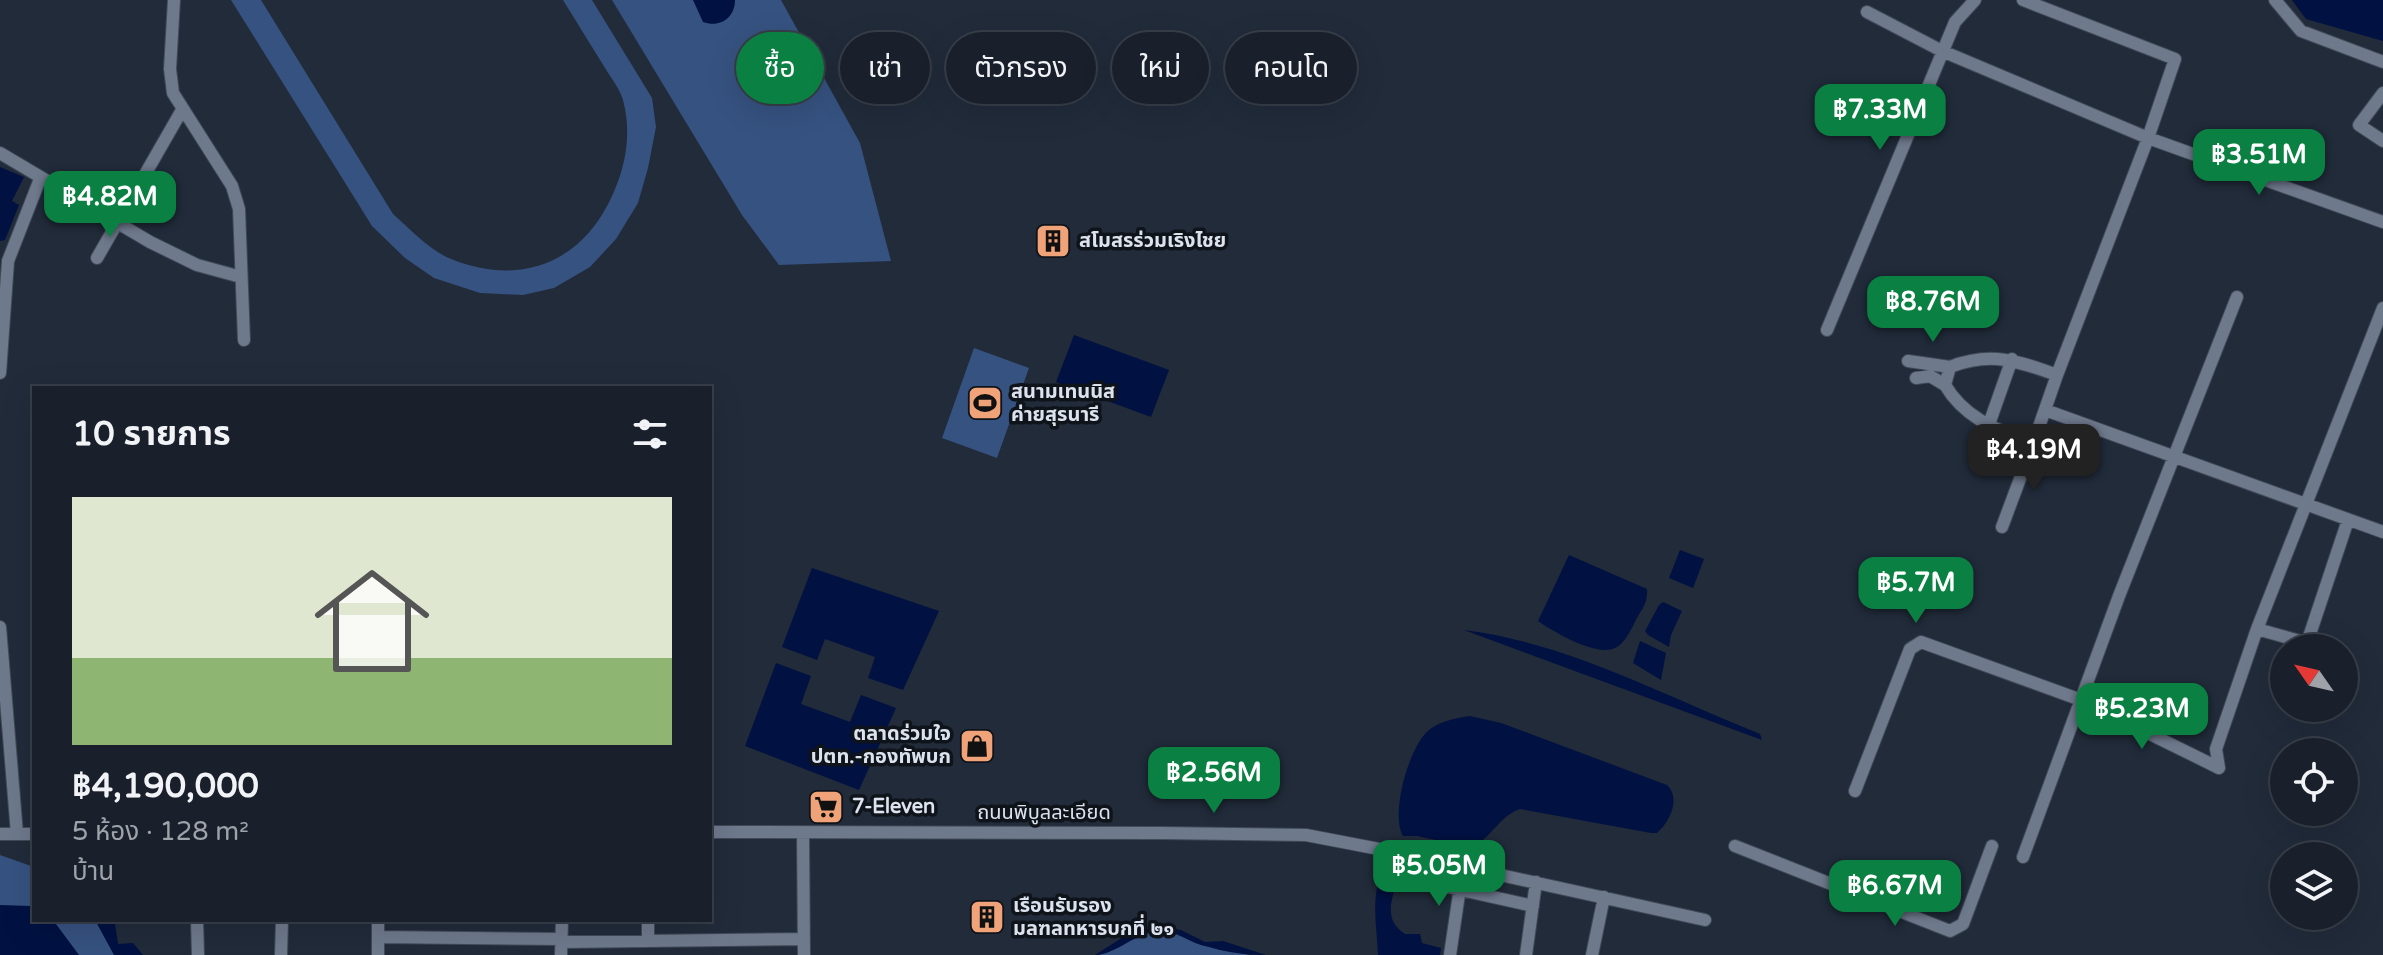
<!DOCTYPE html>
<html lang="th">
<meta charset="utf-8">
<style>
:root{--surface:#19202c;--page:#262d38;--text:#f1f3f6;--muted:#9fa3a9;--line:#373e48;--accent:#0b8043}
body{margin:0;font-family:"Varela Round","Noto Sans Thai",sans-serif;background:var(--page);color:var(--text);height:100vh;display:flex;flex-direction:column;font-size:30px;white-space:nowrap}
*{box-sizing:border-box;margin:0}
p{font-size:26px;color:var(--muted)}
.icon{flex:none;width:44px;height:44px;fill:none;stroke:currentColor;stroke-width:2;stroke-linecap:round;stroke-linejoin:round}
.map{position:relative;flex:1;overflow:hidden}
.panel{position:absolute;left:32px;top:386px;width:680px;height:536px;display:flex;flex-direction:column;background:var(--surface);border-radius:0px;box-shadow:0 8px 32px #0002,0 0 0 2px var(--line)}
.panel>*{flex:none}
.banner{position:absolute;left:736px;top:32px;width:760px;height:72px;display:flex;gap:16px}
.needle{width:52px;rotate:304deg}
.controls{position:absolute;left:2270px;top:634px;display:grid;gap:16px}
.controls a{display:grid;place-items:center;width:88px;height:88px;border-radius:50%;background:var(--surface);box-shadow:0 8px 32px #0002,0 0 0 2px var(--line);font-size:40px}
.price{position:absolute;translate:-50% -68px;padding:0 18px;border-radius:16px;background:var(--accent);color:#fff;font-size:26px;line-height:52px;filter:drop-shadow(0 2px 4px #0008)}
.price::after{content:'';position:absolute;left:50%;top:48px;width:24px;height:18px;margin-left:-12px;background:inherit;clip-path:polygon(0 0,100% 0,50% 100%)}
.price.active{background:#222;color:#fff}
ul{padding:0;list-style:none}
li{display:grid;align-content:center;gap:16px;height:424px;padding:0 40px}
li span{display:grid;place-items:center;height:248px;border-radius:0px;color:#555}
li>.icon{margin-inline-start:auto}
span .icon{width:144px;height:144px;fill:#fffc;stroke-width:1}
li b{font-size:34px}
h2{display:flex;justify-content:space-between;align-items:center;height:96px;padding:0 40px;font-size:34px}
.pill{padding:0 28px;border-radius:36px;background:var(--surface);box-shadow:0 8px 32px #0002,0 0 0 2px var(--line);font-size:28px;line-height:72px}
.pill.active{background:var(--accent);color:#fff}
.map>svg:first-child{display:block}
</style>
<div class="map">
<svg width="2383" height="955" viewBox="0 0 2383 955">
<rect width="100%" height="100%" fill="#212b3a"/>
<path fill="#365280" d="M231 0H261L393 214C410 229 429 250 451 259 523 288 586 261 615 189 627 161 631 130 623 100 620 89 611 78 605 68 591 45 577 23 563 0H592L652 98 656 127 648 168 638 203 616 239 590 267 554 288 523 295 480 293 434 278 405 258 372 226Z
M612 0H781L860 143 891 261 779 265 742 215Z
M974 348 1029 368 997 458 942 438Z
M0 855 34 867V920H100L117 955H0Z
M1165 929 1177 931 1205 944 1249 955H1099L1140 932Z"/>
<path fill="#001142" d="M693 0H735C735 18 720 28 703 22Z
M2292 0H2383V41L2306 19Z
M0 167 24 177 12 201 19 205 5 240 0 241Z
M1074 335 1169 370 1151 417 1056 382Z
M1680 550 1704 559 1693 588 1669 578Z
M1569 555 1647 589C1648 606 1640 610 1634 624 1629 633 1625 643 1615 648 1596 657 1554 632 1538 621Z
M812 568 939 611 903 690 868 678 875 657 825 639 817 660 782 647Z
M1663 602 1682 611 1671 635 1669 647 1648 635 1645 631 1659 605Z
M1464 630C1567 643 1665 696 1760 734L1762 740Z
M1640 641 1666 653 1661 680 1633 663Z
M776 663 811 676 801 704 850 722 861 695 896 708 859 790 745 746Z
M1470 716 1501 723 1667 785C1681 798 1670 822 1657 833H1651L1520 809C1498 816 1490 842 1469 847L1417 836H1403C1390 814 1409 746 1429 730 1440 721 1456 718 1470 716Z
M1392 868 1397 875C1394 899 1381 918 1405 934H1420L1422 943 1441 948 1440 955H1378C1377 928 1370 895 1383 870Z
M0 905 30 906 34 908V920H53L79 955H0Z
M95 920H125L126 924H115L118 944 133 943 143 955H114Z
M1159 926 1181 930 1205 942 1223 941 1266 955C1244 955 1225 952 1205 946 1187 942 1177 930 1158 931 1135 933 1115 955 1095 955L1128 934Z"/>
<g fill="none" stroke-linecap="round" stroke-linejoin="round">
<g stroke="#414956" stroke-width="14">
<path id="minor" d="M174 0 170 69 173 93 232 186 239 209 244 340
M2023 0 2175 59 2148 138 2383 222
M2275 0 2301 31 2383 62
M1867 12 1942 51 2148 138 2057 375C2018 361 1991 351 1950 367L1945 385C1965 419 1998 430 2033 444L2057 375
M2383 93 2359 125 2383 141
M0 153 150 242 197 265 241 277
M97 258 182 110
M1827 330 1955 22 1975 0
M1908 361 1950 367
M0 373 8 261 40 179
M1916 378 1930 376 1945 385
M2045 410 2383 532
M1988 427 2012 359
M2002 527 2033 444
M0 627 17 834
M2257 629 2383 308
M2219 768 2216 749 2257 629 2307 643 2348 520
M1855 791 1910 649 1921 642 2081 700 2219 768
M710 832 1162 833 1306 835 1405 854 1705 920
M0 834H34
M803 834 804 955
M1735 846 1950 931 1963 924 1992 846
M1405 854 1403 877 1533 906
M2023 857 2119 596 2237 297
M197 920 198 955
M378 937 562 939
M648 941V920
M562 942 804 939
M281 955 282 920
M378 955V920
M561 955 562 920
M1450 955 1463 867
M1526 955 1536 882
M1592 955 1604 897"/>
</g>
<use href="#minor" stroke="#6e798c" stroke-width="12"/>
</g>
<defs>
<g id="building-square" transform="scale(1.8)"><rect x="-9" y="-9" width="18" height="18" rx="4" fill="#f0a378" stroke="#0f131a"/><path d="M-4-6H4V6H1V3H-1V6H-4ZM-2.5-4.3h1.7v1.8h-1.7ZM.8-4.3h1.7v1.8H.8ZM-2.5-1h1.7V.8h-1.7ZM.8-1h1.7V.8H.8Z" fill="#111"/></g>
<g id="stadium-square" transform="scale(1.8)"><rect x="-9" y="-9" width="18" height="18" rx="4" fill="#f0a378" stroke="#0f131a"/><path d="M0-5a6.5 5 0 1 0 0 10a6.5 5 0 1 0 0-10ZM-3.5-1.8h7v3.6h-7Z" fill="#111"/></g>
<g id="shop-square" transform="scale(1.8)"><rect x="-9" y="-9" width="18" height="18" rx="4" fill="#f0a378" stroke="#0f131a"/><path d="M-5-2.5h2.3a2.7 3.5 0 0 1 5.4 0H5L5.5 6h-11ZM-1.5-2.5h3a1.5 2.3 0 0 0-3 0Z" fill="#111"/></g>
<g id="supermarket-square" transform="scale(1.8)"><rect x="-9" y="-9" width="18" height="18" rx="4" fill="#f0a378" stroke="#0f131a"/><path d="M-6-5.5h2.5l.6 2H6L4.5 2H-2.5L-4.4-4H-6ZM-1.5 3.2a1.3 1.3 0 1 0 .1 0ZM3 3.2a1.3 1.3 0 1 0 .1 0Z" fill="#111"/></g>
</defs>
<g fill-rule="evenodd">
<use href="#building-square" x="1053" y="241"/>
<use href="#stadium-square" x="985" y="403"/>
<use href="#shop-square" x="977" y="746"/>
<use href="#supermarket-square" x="826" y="807"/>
<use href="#building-square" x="987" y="917"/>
</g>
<g text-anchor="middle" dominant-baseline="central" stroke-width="7" stroke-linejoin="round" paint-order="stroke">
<g font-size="20" font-weight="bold" fill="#dde3ee" stroke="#0f131a" text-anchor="start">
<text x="1079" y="241">สโมสรร่วมเริงไชย</text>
<text x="1011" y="392">สนามเทนนิส<tspan x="1011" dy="23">ค่ายสุรนารี</tspan></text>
<text x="951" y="734" text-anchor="end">ตลาดร่วมใจ<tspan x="951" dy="23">ปตท.-กองทัพบก</tspan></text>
<text x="852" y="807">7-Eleven</text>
<text x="1013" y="906">เรือนรับรอง<tspan x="1013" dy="23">มลฑลทหารบกที่ ๒๑</tspan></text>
</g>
<g font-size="20" fill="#dde3ee" stroke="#0f131a">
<text x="1044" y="813">ถนนพิบูลละเอียด</text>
</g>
</g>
</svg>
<div class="controls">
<a><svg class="needle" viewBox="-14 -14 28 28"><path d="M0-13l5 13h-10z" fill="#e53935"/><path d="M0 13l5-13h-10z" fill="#9fa3a9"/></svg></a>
<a><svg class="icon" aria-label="locate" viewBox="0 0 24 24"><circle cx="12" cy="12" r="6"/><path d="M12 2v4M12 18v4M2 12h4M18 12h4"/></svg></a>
<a><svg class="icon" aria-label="layers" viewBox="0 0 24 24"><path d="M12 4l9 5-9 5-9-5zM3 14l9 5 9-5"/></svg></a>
</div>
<b class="price" style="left:1880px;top:152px">฿7.33M</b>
<b class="price" style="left:2259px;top:197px">฿3.51M</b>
<b class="price" style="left:110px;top:239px">฿4.82M</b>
<b class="price" style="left:1933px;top:344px">฿8.76M</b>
<b class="price active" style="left:2034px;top:492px">฿4.19M</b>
<b class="price" style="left:1916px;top:625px">฿5.7M</b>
<b class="price" style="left:2142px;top:751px">฿5.23M</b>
<b class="price" style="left:1214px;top:815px">฿2.56M</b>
<b class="price" style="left:1439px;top:908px">฿5.05M</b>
<b class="price" style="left:1895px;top:928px">฿6.67M</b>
<div class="banner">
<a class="pill active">ซื้อ</a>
<a class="pill">เช่า</a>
<a class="pill">ตัวกรอง</a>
<a class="pill">ใหม่</a>
<a class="pill">คอนโด</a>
</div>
<section class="panel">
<h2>10 รายการ<svg class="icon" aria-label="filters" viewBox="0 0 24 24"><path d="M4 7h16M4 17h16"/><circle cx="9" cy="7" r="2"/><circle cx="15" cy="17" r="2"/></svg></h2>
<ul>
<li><span style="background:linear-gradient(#dfe7d0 65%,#8fb573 0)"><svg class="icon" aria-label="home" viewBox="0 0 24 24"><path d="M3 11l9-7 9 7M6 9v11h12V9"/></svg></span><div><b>฿4,190,000</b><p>5 ห้อง · 128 m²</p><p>บ้าน</p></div></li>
</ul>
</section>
</div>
